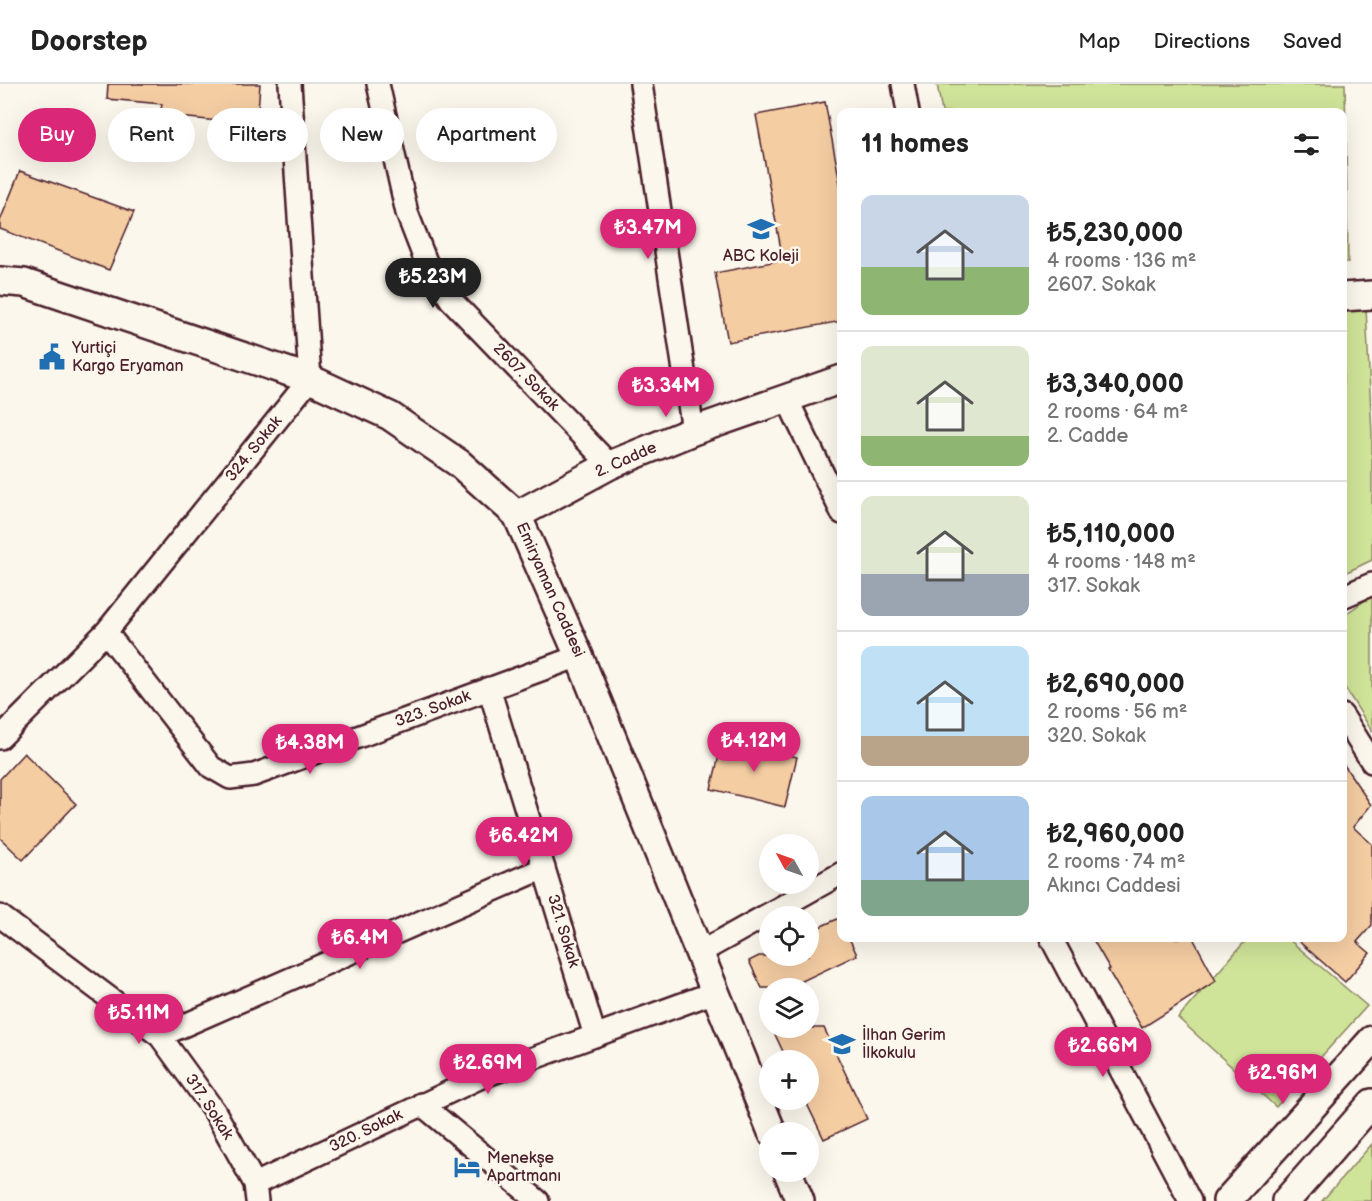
<!DOCTYPE html>
<meta charset="utf-8">
<style>
:root{--surface:#fff;--page:#f2f2f2;--text:#222;--muted:#767676;--line:#e0e0e0;--accent:#db2777}
body{margin:0;font-family:"Balsamiq Sans",sans-serif;background:var(--page);color:var(--text);height:100vh;display:flex;flex-direction:column;font-size:22px;white-space:nowrap}
*{box-sizing:border-box;margin:0}
p{font-size:20px;color:var(--muted)}
.icon{flex:none;width:33px;height:33px;fill:none;stroke:currentColor;stroke-width:2;stroke-linecap:round;stroke-linejoin:round}
.map{position:relative;flex:1;overflow:hidden}
.drawer{position:absolute;left:837px;top:24px;width:510px;height:834px;display:flex;flex-direction:column;background:var(--surface);border-radius:12px;box-shadow:0 6px 24px #0002}
.drawer>*{flex:none}
.guide{position:absolute;left:18px;top:24px;width:570px;height:54px;display:flex;gap:12px}
.needle{width:39px;rotate:310deg}
.tools{position:absolute;left:759px;top:750px;display:grid;gap:12px}
.tools a{display:grid;place-items:center;width:60px;height:60px;border-radius:50%;background:var(--surface);box-shadow:0 6px 24px #0002;font-size:30px}
.price{position:absolute;translate:-50% -51px;padding:0 14px;border-radius:21px;background:var(--accent);color:#fff;font-size:20px;line-height:39px;filter:drop-shadow(0 2px 3px #0008)}
.price::after{content:'';position:absolute;left:50%;top:36px;width:18px;height:14px;margin-left:-9px;background:inherit;clip-path:polygon(0 0,100% 0,50% 100%)}
.price.on{background:#222;color:#fff}
ul{padding:0;list-style:none}
li{display:flex;align-items:center;gap:18px;height:150px;padding:0 24px}
li+li{border-top:2px solid var(--line)}
li span{display:grid;place-items:center;flex:none;width:168px;height:120px;border-radius:12px;color:#555}
li>.icon{margin-inline-start:auto}
span .icon{width:72px;height:72px;fill:#fffc;stroke-width:1}
li b{font-size:26px}
h2{display:flex;justify-content:space-between;align-items:center;height:72px;padding:0 24px;font-size:26px}
.chip{padding:0 21px;border-radius:27px;background:var(--surface);box-shadow:0 6px 24px #0002;font-size:21px;line-height:54px}
.chip.on{background:var(--accent);color:#fff}
header{display:flex;align-items:center;gap:36px;box-sizing:border-box;height:84px;padding:0 30px;background:var(--surface);border-bottom:2px solid var(--line)}
header strong{font-size:28px}
nav{display:flex;gap:33px;margin-inline-start:auto;font-size:21px}
.map>svg:first-child{display:block}
</style>
<header>
<strong>Doorstep</strong>
<nav><a>Map</a><a>Directions</a><a>Saved</a></nav>
</header>
<div class="map">
<svg width="1372" height="1117" viewBox="0 0 1372 1117">
<rect width="100%" height="100%" fill="#fbf7ec"/>
<filter id="ink" filterUnits="userSpaceOnUse"><feTurbulence type="fractalNoise" baseFrequency=".0167" numOctaves="2"/><feDisplacementMap in="SourceGraphic" scale="12" xChannelSelector="R" yChannelSelector="G"/><feConvolveMatrix kernelMatrix="1 2 1 2 8 2 1 2 1" color-interpolation-filters="sRGB"/></filter>
<g filter="url(#ink)">
<path fill="#cfe499" stroke="#8c8262" stroke-width="1.5" d="M937 0H1345L1348 178H1343L1342 28H942Z
M1366 224 1372 350V476L1343 490V227Z
M1370 513H1372V647L1343 601V532Z
M1248 854H1287L1367 922 1276 1023 1178 934Z
M1372 1060V1117H1322Z"/>
<path fill="#f4cda3" stroke="#4a1f2b" stroke-width="1.5" d="M108 0H260L257 41 160 31 162 20 107 15Z
M825 18 842 110V237L728 258 715 189 783 176 756 31Z
M20 87 134 128 109 186 0 145V137Z
M723 655 797 673 785 723 711 705Z
M24 669 76 720 23 776 0 754V695Z
M1342 678 1371 721 1353 743 1372 760V841L1357 858 1370 869 1345 898 1295 854H1342Z
M842 833V854H849L857 871 802 897 806 904H762L749 877 759 872H808V848Z
M1092 854H1193L1216 897 1142 944 1108 886 1110 885Z
M772 944H824L867 1035 824 1055 808 1022V976H787Z"/>
<g fill="none" stroke-linecap="round" stroke-linejoin="round">
<g stroke="#4a1f2b" stroke-width="26">
<path id="minor" d="M378 0 407 129 426 178 451 216 610 381
M641 0 693 347
M903 0 908 28
M787 315 842 429
M1342 513 1372 500
M106 548 211 683 230 694 254 691 579 572
M489 604 595 952
M1342 631 1372 678
M0 654 106 548 310 295 290 0
M0 832 160 952 215 1028 255 1100 257 1117
M1051 854 1190 1117
M699 869 842 789
M160 952 544 784
M421 1020 538 1117
M255 1100 479 994 715 908"/>
</g>
<g stroke="#4a1f2b" stroke-width="32">
<path id="tertiary" d="M0 197 24 199 310 295 390 332 460 380 517 431 579 572 772 1048
M1342 213 1372 211
M517 431 610 381 693 347 842 295
M788 1088 800 1117
M1227 1117 1372 956
M1286 1117 1372 1019"/>
</g>
<use href="#minor" stroke="#fbf7ec" stroke-width="21"/>
<use href="#tertiary" stroke="#fbf7ec" stroke-width="27"/>
</g>
</g>
<defs>
<g id="school-bare" transform="scale(2.07)"><path d="M0-5L7-2L0 1L-7-2ZM-4 1L0 2.5L4 1V4Q0 6-4 4Z" fill="#1f6fb2" stroke="#fbf7ec" stroke-width="2.5" paint-order="stroke"/></g>
<g id="civic-bare" transform="scale(2.07)"><path d="M-.6-6.5H3V-4.5H.6V-3L4-1V1h2V6H-6V1h2V-1L-.6-3ZM-1.2 2.5V6h2.4V2.5Z" fill="#1f6fb2" stroke="#fbf7ec" stroke-width="2.5" paint-order="stroke"/></g>
<g id="hotel-bare" transform="scale(2.07)"><path d="M-6-4.5h1.5V1H6V5H4.5V3h-9V5H-6ZM-4 0a1.8 1.8 0 1 1 3.6 0ZM.5 0V-2.5h3Q6-2.5 6 0Z" fill="#1f6fb2" stroke="#fbf7ec" stroke-width="2.5" paint-order="stroke"/></g>
</defs>
<g fill-rule="evenodd">
<use href="#school-bare" x="761" y="145"/>
<use href="#civic-bare" x="52" y="273"/>
<use href="#school-bare" x="842" y="960"/>
<use href="#hotel-bare" x="467" y="1083"/>
</g>
<g text-anchor="middle" dominant-baseline="central" stroke-width="5" stroke-linejoin="round" paint-order="stroke">
<g font-size="16" fill="#4a1f2b" stroke="#fbf7ec" text-anchor="start">
<text x="761" y="172" text-anchor="middle">ABC Koleji</text>
<text x="72" y="264">Yurtiçi<tspan x="72" dy="18">Kargo Eryaman</tspan></text>
<text x="862" y="951">İlhan Gerim<tspan x="862" dy="18">İlkokulu</tspan></text>
<text x="487" y="1074">Menekşe<tspan x="487" dy="18">Apartmanı</tspan></text>
</g>
<g font-size="16" fill="#4a1f2b" stroke="#fbf7ec">
<text transform="translate(526 293) rotate(46)">2607. Sokak</text>
<text transform="translate(254 365) rotate(-51)">324. Sokak</text>
<text transform="translate(626 376) rotate(-24)">2. Cadde</text>
<text transform="translate(550 506) rotate(66)">Emiryaman Caddesi</text>
<text transform="translate(433 625) rotate(-20)">323. Sokak</text>
<text transform="translate(563 847) rotate(73)">321. Sokak</text>
<text transform="translate(209 1023) rotate(57)">317. Sokak</text>
<text transform="translate(366 1047) rotate(-26)">320. Sokak</text>
</g>
</g>
</svg>
<div class="tools">
<a><svg class="needle" viewBox="-14 -14 28 28"><path d="M0-13l5 13h-10z" fill="#e53935"/><path d="M0 13l5-13h-10z" fill="#767676"/></svg></a>
<a><svg class="icon" aria-label="locate" viewBox="0 0 24 24"><circle cx="12" cy="12" r="6"/><path d="M12 2v4M12 18v4M2 12h4M18 12h4"/></svg></a>
<a><svg class="icon" aria-label="layers" viewBox="0 0 24 24"><path d="M12 4l9 5-9 5-9-5zM3 14l9 5 9-5"/></svg></a>
<a>+</a>
<a>−</a>
</div>
<b class="price" style="left:648px;top:176px">₺3.47M</b>
<b class="price on" style="left:433px;top:225px">₺5.23M</b>
<b class="price" style="left:666px;top:334px">₺3.34M</b>
<b class="price" style="left:754px;top:689px">₺4.12M</b>
<b class="price" style="left:310px;top:691px">₺4.38M</b>
<b class="price" style="left:524px;top:784px">₺6.42M</b>
<b class="price" style="left:360px;top:886px">₺6.4M</b>
<b class="price" style="left:139px;top:961px">₺5.11M</b>
<b class="price" style="left:1103px;top:994px">₺2.66M</b>
<b class="price" style="left:488px;top:1011px">₺2.69M</b>
<b class="price" style="left:1283px;top:1021px">₺2.96M</b>
<div class="guide">
<a class="chip on">Buy</a>
<a class="chip">Rent</a>
<a class="chip">Filters</a>
<a class="chip">New</a>
<a class="chip">Apartment</a>
</div>
<section class="drawer">
<h2>11 homes<svg class="icon" aria-label="filters" viewBox="0 0 24 24"><path d="M4 7h16M4 17h16"/><circle cx="9" cy="7" r="2"/><circle cx="15" cy="17" r="2"/></svg></h2>
<ul>
<li><span style="background:linear-gradient(#c9d6e8 60%,#8fb573 0)"><svg class="icon" aria-label="home" viewBox="0 0 24 24"><path d="M3 11l9-7 9 7M6 9v11h12V9"/></svg></span><div><b>₺5,230,000</b><p>4 rooms · 136 m²</p><p>2607. Sokak</p></div></li>
<li><span style="background:linear-gradient(#dfe7d0 75%,#8fb573 0)"><svg class="icon" aria-label="home" viewBox="0 0 24 24"><path d="M3 11l9-7 9 7M6 9v11h12V9"/></svg></span><div><b>₺3,340,000</b><p>2 rooms · 64 m²</p><p>2. Cadde</p></div></li>
<li><span style="background:linear-gradient(#dfe7d0 65%,#9aa5b1 0)"><svg class="icon" aria-label="home" viewBox="0 0 24 24"><path d="M3 11l9-7 9 7M6 9v11h12V9"/></svg></span><div><b>₺5,110,000</b><p>4 rooms · 148 m²</p><p>317. Sokak</p></div></li>
<li><span style="background:linear-gradient(#bfe0f5 75%,#b9a48a 0)"><svg class="icon" aria-label="home" viewBox="0 0 24 24"><path d="M3 11l9-7 9 7M6 9v11h12V9"/></svg></span><div><b>₺2,690,000</b><p>2 rooms · 56 m²</p><p>320. Sokak</p></div></li>
<li><span style="background:linear-gradient(#a9c7e8 70%,#7fa58c 0)"><svg class="icon" aria-label="home" viewBox="0 0 24 24"><path d="M3 11l9-7 9 7M6 9v11h12V9"/></svg></span><div><b>₺2,960,000</b><p>2 rooms · 74 m²</p><p>Akıncı Caddesi</p></div></li>
</ul>
</section>
</div>
